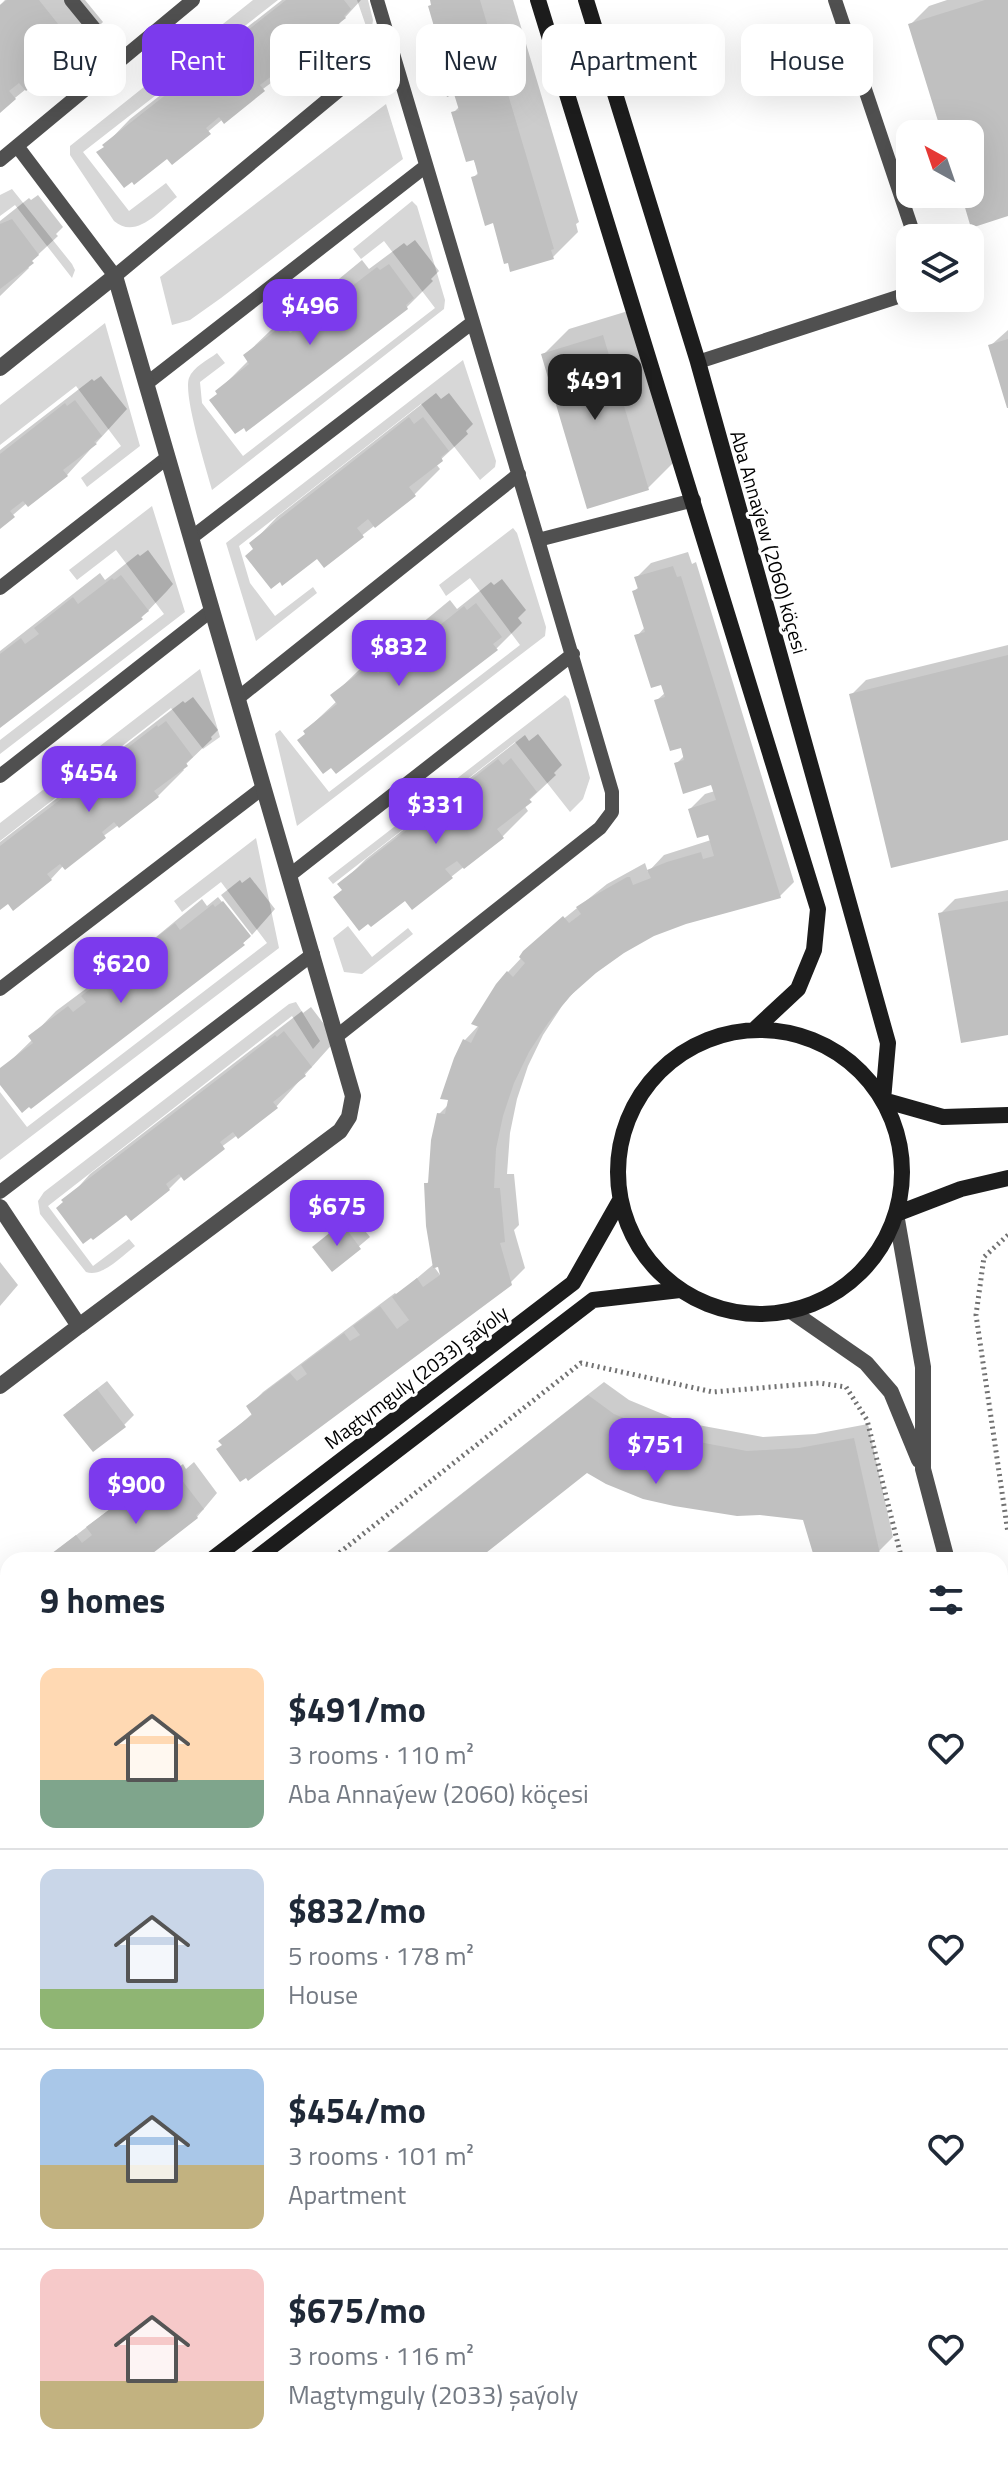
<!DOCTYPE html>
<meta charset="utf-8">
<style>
:root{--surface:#fff;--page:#f2f2f3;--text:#1f2937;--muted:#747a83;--line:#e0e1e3;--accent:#7c3aed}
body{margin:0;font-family:"Titillium Web",sans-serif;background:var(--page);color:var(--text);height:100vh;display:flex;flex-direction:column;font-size:30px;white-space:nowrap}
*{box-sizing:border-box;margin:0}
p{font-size:26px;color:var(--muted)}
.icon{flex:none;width:44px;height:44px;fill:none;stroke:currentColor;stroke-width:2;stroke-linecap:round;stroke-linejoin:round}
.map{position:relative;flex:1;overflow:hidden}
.drawer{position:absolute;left:0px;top:1552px;width:1008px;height:914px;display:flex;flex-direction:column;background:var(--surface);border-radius:24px 24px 0 0;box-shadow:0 8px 32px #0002}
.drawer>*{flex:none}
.top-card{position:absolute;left:24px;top:24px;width:960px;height:72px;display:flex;gap:16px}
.needle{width:52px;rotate:320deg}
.tools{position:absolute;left:896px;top:120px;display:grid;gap:16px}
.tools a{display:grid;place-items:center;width:88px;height:88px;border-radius:16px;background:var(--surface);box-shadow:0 8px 32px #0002;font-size:40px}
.price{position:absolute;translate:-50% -68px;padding:0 18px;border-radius:16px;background:var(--accent);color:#fff;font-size:26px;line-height:52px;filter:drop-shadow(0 2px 4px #0008)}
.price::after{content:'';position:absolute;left:50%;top:48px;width:24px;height:18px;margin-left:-12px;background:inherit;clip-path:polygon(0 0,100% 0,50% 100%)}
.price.current{background:#222;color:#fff}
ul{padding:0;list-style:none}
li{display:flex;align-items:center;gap:24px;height:200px;padding:0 40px}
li+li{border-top:2px solid var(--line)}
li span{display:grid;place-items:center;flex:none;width:224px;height:160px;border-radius:16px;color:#555}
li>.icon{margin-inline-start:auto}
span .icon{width:96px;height:96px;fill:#fffc;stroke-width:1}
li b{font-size:34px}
h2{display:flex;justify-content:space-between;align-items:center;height:96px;padding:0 40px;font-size:34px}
.pill{padding:0 28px;border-radius:16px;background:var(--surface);box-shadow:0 8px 32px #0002;font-size:28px;line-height:72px}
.pill.current{background:var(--accent);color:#fff}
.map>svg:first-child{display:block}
</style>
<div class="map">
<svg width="1008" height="2465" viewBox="0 0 1008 2465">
<rect width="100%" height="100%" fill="#fff"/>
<path fill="#d7d7d7" d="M253 0H278L83 152 129 211 166 183 177 197C159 211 136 240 114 221L70 155V146Z
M357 0H368L373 20 371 33 366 26Z
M386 104 403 159 221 298 190 320 172 325 160 277Z
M12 189 72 264 75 270 72 278 15 205 0 216V195Z
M412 201 417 206 445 300 444 309 212 490C206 468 183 395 189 378 193 367 208 360 217 353L225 363 200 382 202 403 243 456 435 308 384 241 361 259 353 249Z
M105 323 140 446 87 487 81 478 121 446 76 386 0 445V405Z
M463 360 496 461 495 467 480 480 421 404 239 546 250 583 275 616 313 587 317 593 256 641 226 543Z
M152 506 185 612 0 754V740L164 614 116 550 77 580 69 570Z
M513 528 517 533 546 627 545 636 297 826 275 734 280 730 329 792 520 645 470 578 446 596 439 585Z
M200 669 220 737 203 749 171 708 0 841V823Z
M565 695 569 699 590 778 583 799 570 812 515 742 333 884 328 878Z
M256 838 279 948 0 1160V1092L27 1127 267 943 221 882 182 912 174 901Z
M348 926 372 957 408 928 413 934 362 974 344 972 333 938Z
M296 1002 320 1041 313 1049 292 1016 48 1206 93 1266 129 1239 135 1246C122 1256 102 1278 86 1272L40 1214 38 1201 44 1192 289 1004Z"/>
<path fill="#0003" fill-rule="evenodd" d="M5 0H85L103 22 77 48 0 110V5Z
M282 0H361L316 49 223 119 172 162 167 156 105 145 130 119Z
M432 0H513L579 222 576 224 578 232 553 257 494 221 473 178 479 172 453 113 460 106 435 49 441 43Z
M947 0H1008V214L963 194H970V134H944L910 25 929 6Z
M38 195 63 227 56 234 58 236 27 265 29 268 0 296V221L29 198 31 200Z
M415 240 439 271 431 279 433 281 407 307 247 429 218 391 249 360 245 355 271 330 310 300 311 302 362 260 369 269 404 243 407 246Z
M628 311 674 462 648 488 543 355 569 329Z
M1008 330V404L990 346Z
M101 376 127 409 67 475 27 503 0 526V450L92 379 94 381Z
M436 393 441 399 449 393 473 424 466 431 468 434 436 464 440 469 414 495 324 565 317 556 255 548 252 543 277 517Z
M148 550 173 584 167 591 142 617 0 726V651L100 573 105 580 138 554 140 556Z
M688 552 692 564 696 562 794 882 780 896 686 922 653 935 623 951 580 985 562 1006 543 1035 528 1066 517 1099 510 1133 507 1174H514L519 1225 514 1230 525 1268 510 1283 224 1445 221 1441 253 1413 249 1406 263 1392 395 1293 397 1295 435 1263 426 1184 431 1180 439 1114 449 1104 465 1040 479 1025 508 972 541 937 607 884 645 863 648 872 664 855 711 840 709 833 690 809 705 794 715 791 713 783 676 764 685 755 656 701 666 692 637 636 645 627 634 591 639 587 636 578 651 563ZM439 1265 443 1279 435 1268Z
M502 579 526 610 518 618 522 623 497 648 307 733 305 731 337 701 333 695 359 670 397 640 399 642 450 600 457 609 491 582 494 585Z
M1008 645V837L852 694 866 680Z
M193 697 218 730 211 737 212 739 182 768 184 770 158 796 64 865 51 879 0 908V842L183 701 185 703Z
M538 734 562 765 554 773 556 775 524 805 528 811 503 836 451 877 406 898 344 889 340 885 366 859 525 735 529 741Z
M250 877 275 909 252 935 221 895 240 880 242 883Z
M1008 890V1033L940 914 955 899Z
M218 897 250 937 243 943 31 1107 0 1082 2 1069 33 1039 31 1037 56 1011 95 982 96 983 149 940 150 942 202 899 207 906Z
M311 1007 336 1040 276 1107 183 1175 169 1189 127 1212 65 1202 90 1174 302 1011 303 1013Z
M352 1215 370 1237 332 1269 314 1247Z
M0 1262 18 1285 0 1306Z
M107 1381 134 1415 124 1425 76 1405Z
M604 1382 629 1400 682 1422 763 1437 815 1434 868 1424 893 1537 878 1552 851 1560H817L805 1518 587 1470 473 1560H377Z
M194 1462 217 1493 197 1517 141 1560H44L145 1482 150 1489 183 1464 186 1469Z
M0 2123 8 2134V2158L0 2166Z
M1000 2257 1008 2291V2338L1000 2346Z
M144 2458H186L188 2465H122Z"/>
<path fill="#c0c0c0" d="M7 0H39L78 49 58 66 51 58 41 66 48 74 26 91 19 83 9 91 16 99 0 113V5Z
M286 0H344L351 9 344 16 346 18 312 44 317 50 278 82 273 75 260 85 265 91 224 124 219 117 206 128 211 134 172 165 167 159 134 185 132 182 124 188 96 152 104 147 102 145Z
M430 0H480L554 249 551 250 554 259 510 272 508 263 504 264 493 223 485 226 471 177 478 175 474 160 466 162 451 112 459 110 454 94 447 97 432 49 440 47 428 6 431 5Z
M985 0H1008V216L971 228 961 194H970V134H942L908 24Z
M12 219 39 255 32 261 34 263 0 289V224Z
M389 264 414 298 406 305 408 309 246 432 244 428 235 434 209 400 217 394 215 391 249 364 243 355 284 324 290 333 302 324 295 315 336 284 343 293 377 267 380 270Z
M603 335 649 490 587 509 541 354Z
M1008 339V408H1007L988 345Z
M75 400 102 436 94 442 97 444 63 470 68 476 28 507 23 501 10 511 15 517 0 529V454L65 403 67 406Z
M409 417 414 424 423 417 449 451 441 457 443 461 409 487 416 496 375 528 368 519 357 528 364 537 324 568 317 559 282 586 280 582 271 589 245 556 253 549 249 543Z
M673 566 677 577 681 576 781 898 686 924 654 936 624 953 596 973 570 996 548 1023 529 1052 514 1083 503 1116 496 1149 494 1188H500L505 1242 500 1243 512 1285 248 1481 246 1478 240 1482 216 1449 222 1445 218 1441 252 1415 246 1406 290 1373 297 1381 307 1374 301 1365 344 1333 350 1341 360 1335 353 1326 380 1306 397 1329 409 1320 392 1297 417 1278 423 1287 440 1275 438 1267 433 1268 426 1226 424 1183H428L431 1140 437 1113 445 1114 448 1100 440 1099 454 1058 463 1039 471 1043 479 1027 471 1024 496 984 507 971 513 977 525 963 519 957 523 951 563 916 569 923 581 914 576 907 590 898 627 877H630L633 885 651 878 647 870 667 862 701 852 703 859 714 856 708 835 697 838 688 809 716 800 711 785 683 794 674 763 684 760 681 748 670 751 654 700 665 697 661 685 651 688 634 635 645 632 632 591 638 589 634 577Z
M121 575 149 611 141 617 143 619 0 728V654L21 638 25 644 39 634 34 628 73 597 78 604 112 578 114 580Z
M476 603 502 637 493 644 498 650 336 774 331 768 323 774 297 740 305 734 303 731 337 704 330 695 371 664 378 673 389 664 383 655 423 624 430 633 464 606 467 610Z
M1008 655V840L891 868 849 694Z
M166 721 193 757 186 763 188 766 154 791 159 797 119 828 114 822 102 832 106 838 65 870 60 864 47 874 52 880 13 911 8 904 0 910V846L157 725 158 727Z
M511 758 537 792 529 799 532 802 497 829 504 838 464 869 457 861 445 869 453 878 412 910 405 901 371 927 368 924 359 931 333 897 342 890 337 884 498 759 503 765Z
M223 901 251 936 243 943 245 945 31 1109 29 1107 22 1113 0 1085V1068L33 1043 28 1036 68 1006 73 1012 86 1002 81 996 123 964 127 970 140 960 135 954 175 923 180 930 213 904 215 907Z
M1008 901V1035L961 1043 938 913Z
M284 1031 312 1067 304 1073 306 1076 273 1102 278 1108 238 1139 233 1132 220 1142 225 1149 184 1181 179 1174 166 1184 170 1190 131 1221 126 1215 93 1240 91 1238 83 1244 56 1208 63 1202 61 1200 275 1035 277 1037Z
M342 1223 361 1249 332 1272 312 1247Z
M97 1389 126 1427 93 1452 63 1415Z
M588 1395 614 1414 667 1436 747 1451 799 1448 854 1438 880 1554 858 1560H815L803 1520 760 1515 737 1516 674 1506 643 1499 606 1484 587 1473 477 1560H378Z
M178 1475 204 1509 196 1515 198 1518 144 1560H43L76 1535 82 1543 92 1535 86 1527 129 1495 135 1502 167 1477 170 1482Z
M8 1587V1664L0 1670V1593Z"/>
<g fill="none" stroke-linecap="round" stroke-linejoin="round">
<path stroke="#727272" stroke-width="5" stroke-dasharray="2 4" stroke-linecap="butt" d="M1008 1235 984 1257 976 1315 1008 1533
M330 1560 581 1363 713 1392 819 1383 846 1387 867 1420 902 1560
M0 1816 8 1810
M1000 2069 1008 2109"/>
<path stroke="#505050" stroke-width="14" d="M71 0 120 60
M377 0 538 540 694 500
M835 0 915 238
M17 146 115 276 390 48
M0 160 193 0
M698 362 910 293
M146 384 426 166
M191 538 473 322
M0 588 168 457
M238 698 519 474
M0 776 212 610
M290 875 573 654
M0 989 264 787
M337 1036 600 828 612 812V792L538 540
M0 1192 313 954
M0 2114 8 2120
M866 2458 869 2465"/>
<path stroke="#505050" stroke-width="16" d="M0 368 115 276 353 1096 349 1117 340 1131 79 1326
M0 1207 79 1326 0 1386
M1000 1830 1008 1829
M0 2054 8 2048
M1000 2397 1008 2395
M795 2465 811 2458"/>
<path stroke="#505050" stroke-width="16" d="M896 1214 923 1367V1469L947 1560
M791 1311 866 1363 891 1392 919 1460
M1000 1838 1008 1880"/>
<path stroke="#1d1d1d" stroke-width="16" d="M538 0 818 909 814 950 798 989 755 1029
M586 0 698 362 888 1043 883 1100 943 1117 1008 1115
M618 1172a142 142 0 1 1 284 0a142 142 0 1 1-284 0Z
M896 1214 961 1189 1008 1178
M211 1560 573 1283 619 1202
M254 1560 593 1300 680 1290
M0 1722 8 1715
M0 1755 8 1749"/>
</g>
<g text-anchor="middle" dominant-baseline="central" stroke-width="6" stroke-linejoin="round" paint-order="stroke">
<g font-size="20" fill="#000" stroke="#fff">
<text transform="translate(769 542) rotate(74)">Aba Annaýew (2060) köçesi</text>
<text transform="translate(416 1377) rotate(-37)">Magtymguly (2033) şaýoly</text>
</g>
</g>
</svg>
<div class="tools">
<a><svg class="needle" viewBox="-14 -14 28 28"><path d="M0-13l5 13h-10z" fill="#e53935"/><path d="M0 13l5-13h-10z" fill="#747a83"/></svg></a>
<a><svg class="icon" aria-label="layers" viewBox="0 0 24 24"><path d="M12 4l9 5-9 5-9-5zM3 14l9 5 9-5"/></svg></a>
</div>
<b class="price" style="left:310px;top:347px">$496</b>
<b class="price current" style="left:595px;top:422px">$491</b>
<b class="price" style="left:399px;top:688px">$832</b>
<b class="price" style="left:89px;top:814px">$454</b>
<b class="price" style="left:436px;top:846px">$331</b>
<b class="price" style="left:121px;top:1005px">$620</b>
<b class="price" style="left:337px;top:1248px">$675</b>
<b class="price" style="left:656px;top:1486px">$751</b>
<b class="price" style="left:136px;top:1526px">$900</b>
<div class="top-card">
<a class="pill">Buy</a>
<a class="pill current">Rent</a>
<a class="pill">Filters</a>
<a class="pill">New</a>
<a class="pill">Apartment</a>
<a class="pill">House</a>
</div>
<section class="drawer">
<h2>9 homes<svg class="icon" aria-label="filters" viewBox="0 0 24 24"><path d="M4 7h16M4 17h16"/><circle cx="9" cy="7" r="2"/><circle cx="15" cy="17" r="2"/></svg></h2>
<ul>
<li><span style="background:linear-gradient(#ffd9b3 70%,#7fa58c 0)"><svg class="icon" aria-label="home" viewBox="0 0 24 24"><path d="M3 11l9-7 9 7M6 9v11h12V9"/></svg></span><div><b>$491/mo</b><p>3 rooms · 110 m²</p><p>Aba Annaýew (2060) köçesi</p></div><svg class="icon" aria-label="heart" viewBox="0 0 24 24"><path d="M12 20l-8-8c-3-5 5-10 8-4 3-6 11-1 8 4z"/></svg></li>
<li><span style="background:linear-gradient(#c9d6e8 75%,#8fb573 0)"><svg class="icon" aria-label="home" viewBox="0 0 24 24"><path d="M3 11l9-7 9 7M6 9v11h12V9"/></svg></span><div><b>$832/mo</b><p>5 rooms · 178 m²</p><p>House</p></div><svg class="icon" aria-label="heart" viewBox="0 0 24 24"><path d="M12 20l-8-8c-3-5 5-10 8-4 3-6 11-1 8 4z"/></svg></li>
<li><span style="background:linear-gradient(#a9c7e8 60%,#c2b280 0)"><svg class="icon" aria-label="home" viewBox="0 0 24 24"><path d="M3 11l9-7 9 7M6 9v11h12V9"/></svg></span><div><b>$454/mo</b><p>3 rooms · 101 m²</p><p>Apartment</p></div><svg class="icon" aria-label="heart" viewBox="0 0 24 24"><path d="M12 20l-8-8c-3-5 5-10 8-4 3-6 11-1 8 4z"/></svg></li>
<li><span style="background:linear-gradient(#f6c9c9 70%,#c2b280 0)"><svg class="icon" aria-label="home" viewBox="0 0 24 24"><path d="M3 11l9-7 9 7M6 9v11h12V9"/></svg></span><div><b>$675/mo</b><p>3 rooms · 116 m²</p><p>Magtymguly (2033) şaýoly</p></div><svg class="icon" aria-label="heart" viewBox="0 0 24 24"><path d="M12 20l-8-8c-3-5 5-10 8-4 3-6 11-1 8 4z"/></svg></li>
</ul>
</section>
</div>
